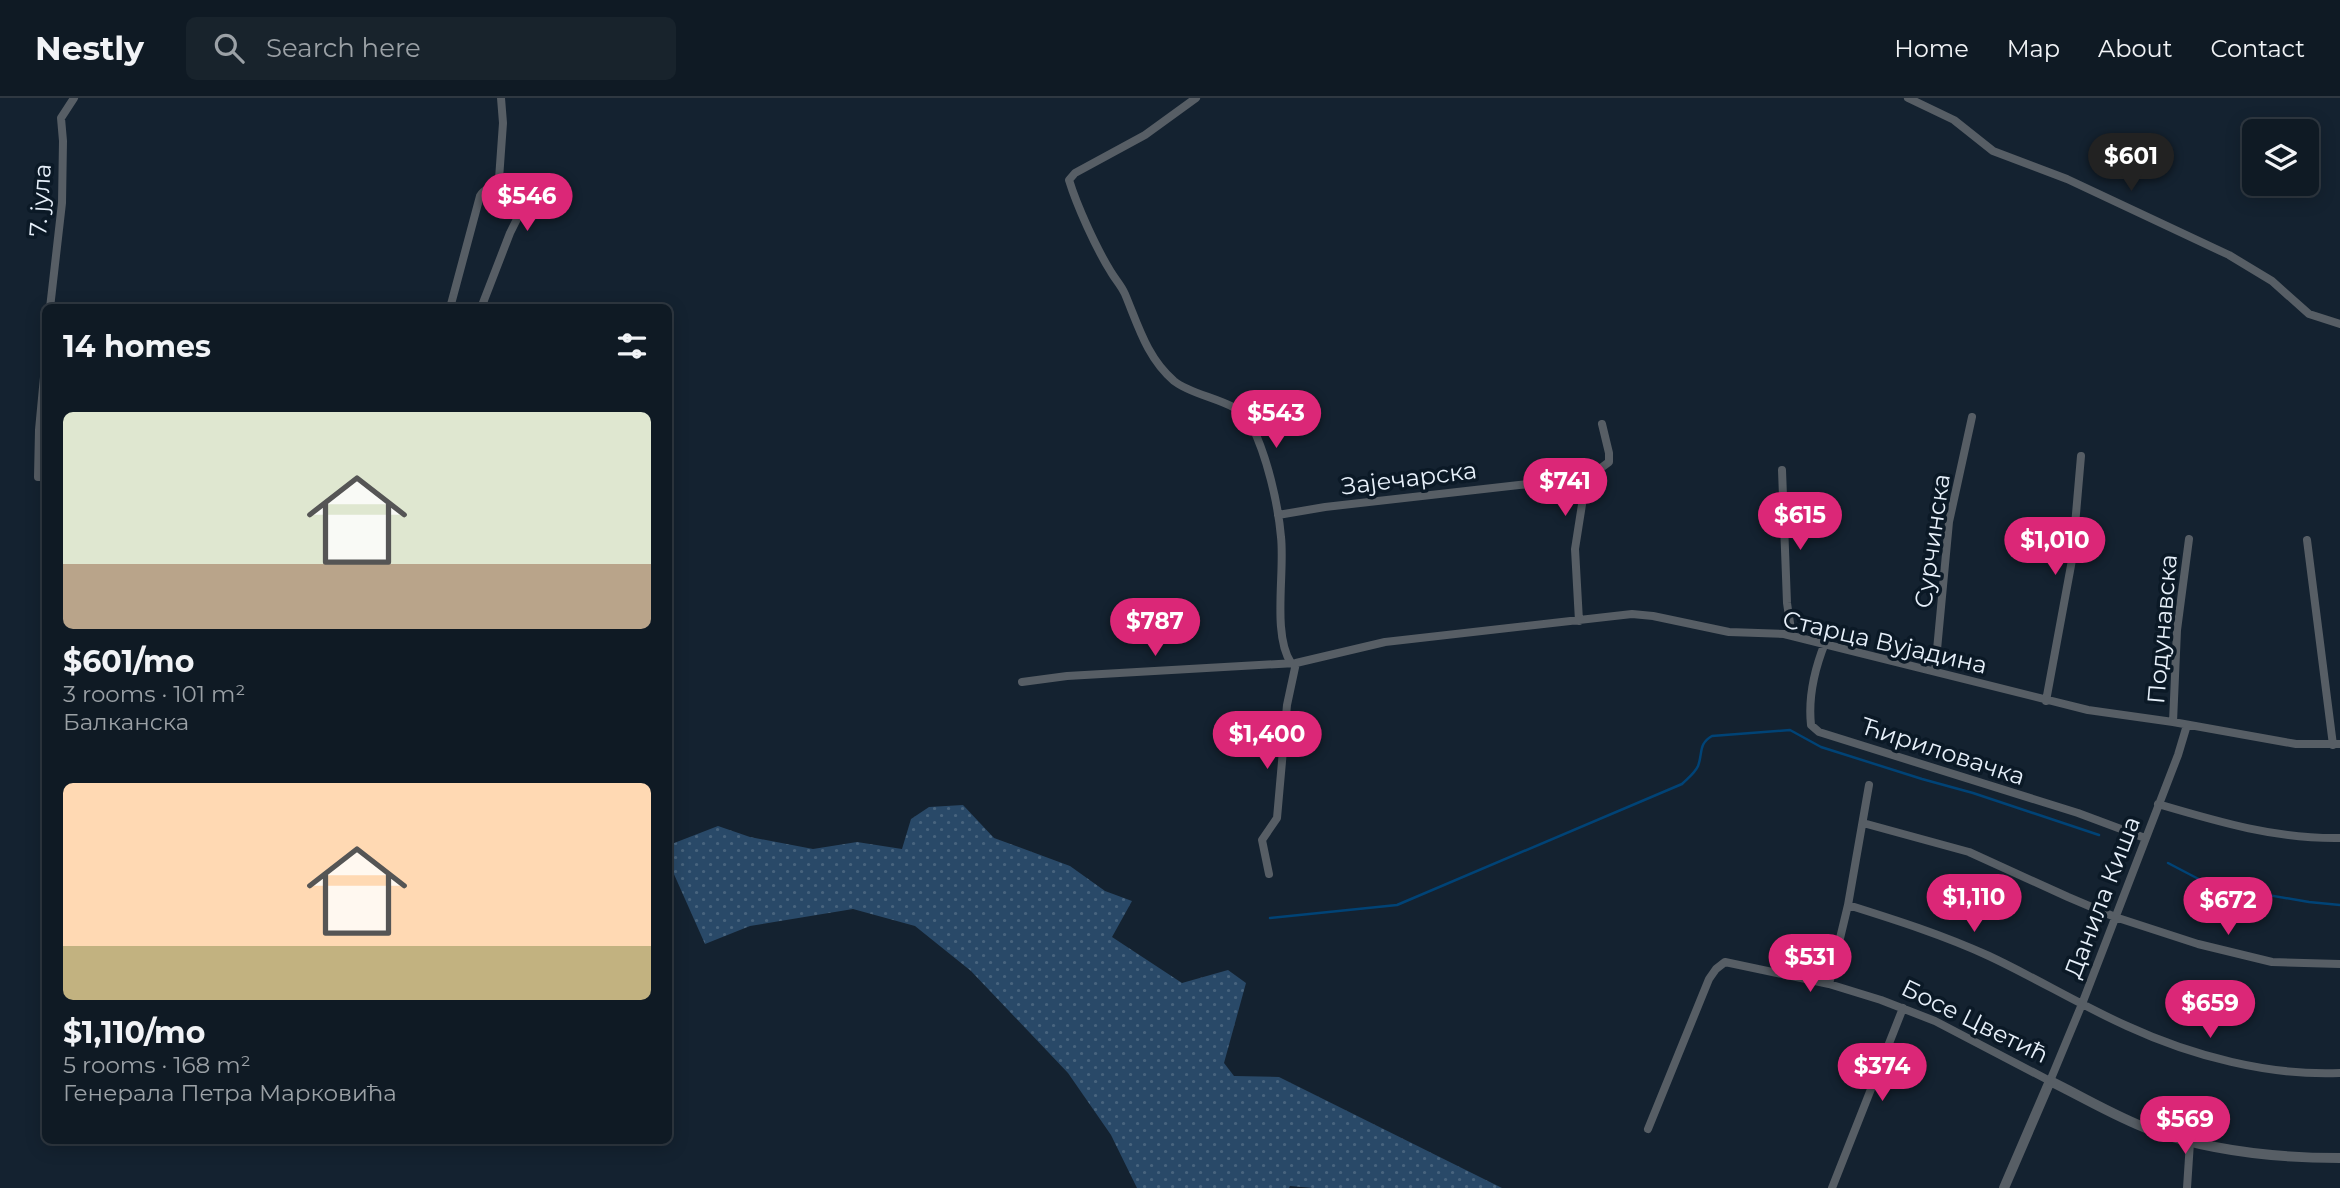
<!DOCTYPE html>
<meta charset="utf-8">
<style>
:root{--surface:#0f1a24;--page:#18232c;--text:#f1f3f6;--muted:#9ba1a6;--line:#2f3841;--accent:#db2777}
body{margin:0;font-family:Montserrat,sans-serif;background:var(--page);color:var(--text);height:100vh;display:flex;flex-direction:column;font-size:26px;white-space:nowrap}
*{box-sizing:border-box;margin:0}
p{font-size:23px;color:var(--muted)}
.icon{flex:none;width:38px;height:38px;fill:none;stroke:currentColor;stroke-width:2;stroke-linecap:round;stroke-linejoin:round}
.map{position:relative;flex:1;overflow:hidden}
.side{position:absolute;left:42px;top:206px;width:630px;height:840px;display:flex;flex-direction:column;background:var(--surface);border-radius:10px;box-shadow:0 4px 18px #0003,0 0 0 2px var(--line)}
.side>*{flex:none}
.controls{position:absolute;left:2242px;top:21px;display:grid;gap:14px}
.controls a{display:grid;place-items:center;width:77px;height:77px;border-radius:10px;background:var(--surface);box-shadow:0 4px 18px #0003,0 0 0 2px var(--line);font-size:35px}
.price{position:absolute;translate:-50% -60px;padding:0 16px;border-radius:24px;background:var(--accent);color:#fff;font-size:23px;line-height:46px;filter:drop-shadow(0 2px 4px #0008)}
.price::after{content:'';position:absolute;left:50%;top:42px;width:21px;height:16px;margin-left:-10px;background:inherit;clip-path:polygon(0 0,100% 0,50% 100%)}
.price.current{background:#222;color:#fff}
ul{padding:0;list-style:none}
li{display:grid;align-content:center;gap:14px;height:371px;padding:0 21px}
li span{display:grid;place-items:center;height:217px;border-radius:10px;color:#555}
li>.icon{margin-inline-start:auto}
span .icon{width:126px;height:126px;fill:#fffc;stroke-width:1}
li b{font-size:30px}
h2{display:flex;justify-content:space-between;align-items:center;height:84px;padding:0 21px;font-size:30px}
header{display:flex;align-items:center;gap:42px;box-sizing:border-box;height:98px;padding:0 35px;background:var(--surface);border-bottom:2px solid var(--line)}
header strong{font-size:33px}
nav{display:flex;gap:38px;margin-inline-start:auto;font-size:24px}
.search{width:490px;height:63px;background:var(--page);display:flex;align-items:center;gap:18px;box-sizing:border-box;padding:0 24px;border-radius:10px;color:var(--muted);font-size:26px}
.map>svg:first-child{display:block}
</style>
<header>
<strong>Nestly</strong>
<div class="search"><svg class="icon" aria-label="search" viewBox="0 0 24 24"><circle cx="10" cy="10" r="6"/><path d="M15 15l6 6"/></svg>Search here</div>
<nav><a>Home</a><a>Map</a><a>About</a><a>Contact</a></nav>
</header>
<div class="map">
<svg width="2340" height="1090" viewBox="0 0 2340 1090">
<defs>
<pattern id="grass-dots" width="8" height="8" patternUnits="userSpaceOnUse" patternTransform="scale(1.75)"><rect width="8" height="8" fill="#294968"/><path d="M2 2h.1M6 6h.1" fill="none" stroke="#48647e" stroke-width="1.8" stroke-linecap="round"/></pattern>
</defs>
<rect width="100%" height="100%" fill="#142230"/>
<path fill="url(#grass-dots)" d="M963 707 994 740 1070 768 1105 793 1132 803 1112 839 1182 885 1228 872 1246 885 1224 965 1234 978 1279 979 1502 1090H1313L1290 1088 1289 1090H1137L1111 1037 1068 975 971 873 915 828 853 811 750 828 705 846 669 765V747L718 728 750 739 813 751 857 744 902 751 911 721 929 709Z"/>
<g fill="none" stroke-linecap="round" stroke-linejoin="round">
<path stroke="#004376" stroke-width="2.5" d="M2168 765 2210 787 2309 804 2340 807
M1270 820 1397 807 1682 686C1688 680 1695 675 1698 668 1703 655 1698 646 1712 638L1790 632 1821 649 1922 681 1973 695 2099 737"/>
<path stroke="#575e65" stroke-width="8" d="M1196 0 1145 37 1075 75 1069 82C1077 108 1096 150 1111 174 1115 181 1121 187 1125 196 1138 227 1147 260 1174 283 1195 300 1240 302 1251 326 1267 358 1278 405 1281 439 1285 474 1272 536 1291 565
M1908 0 1954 22 1993 53 2067 81 2229 157 2272 183 2309 216 2340 226
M50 210 62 105 63 43 61 20 74 0
M450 210 480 98C485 89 495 90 499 81L503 25 501 0
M481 210 510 135 527 101C525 86 507 93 497 86
M46 258 39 332 38 379H46
M1782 372 1787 505 1792 538
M1278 417 1325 409 1519 387 1586 381
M2307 442 2333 647
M1579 523 1575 451 1586 381 1609 364V355L1602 326
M1825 545C1815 570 1808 599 1811 627L1819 634 2078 715 2145 740
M1935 573 1949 424 1972 319
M1022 584 1067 578 1296 565 1385 544 1632 516 1653 518 1729 534 1784 536 2088 612 2173 624 2296 646H2340
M2046 603 2072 462 2081 358
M2173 624 2177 532 2189 441
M2158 706C2219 724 2276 741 2340 740
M1863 725 1969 754 2068 799 2115 819 2198 846 2272 864 2340 866
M1269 776 1262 742 1277 720 1287 607 1296 565
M1848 807C1896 822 1943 837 1989 858 2036 880 2080 907 2127 928 2192 958 2269 978 2340 975
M1829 886 1848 807 1869 687
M1648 1031 1709 881 1716 871 1725 864 1829 886 1881 902 1935 923 2050 983 2082 906 2178 657 2187 627
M1832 1090 1903 910
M2187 1090 2190 1044"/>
<path stroke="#575e65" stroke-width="10" d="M2004 1090 2050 983C2083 999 2116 1019 2151 1032 2211 1053 2276 1060 2340 1060"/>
</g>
<g text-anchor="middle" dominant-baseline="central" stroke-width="7" stroke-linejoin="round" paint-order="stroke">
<g font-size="24" fill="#e7f0fa" stroke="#0b1926">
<text transform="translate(40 102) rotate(-86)">7. јула</text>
<text transform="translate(1409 380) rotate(-7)">Зајечарска</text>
<text transform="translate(1932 443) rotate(-82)">Сурчинска</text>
<text transform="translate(2162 531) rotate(-85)">Подунавска</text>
<text transform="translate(1885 544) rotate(13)">Старца Вујадина</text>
<text transform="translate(1943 653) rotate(18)">Ћириловачка</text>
<text transform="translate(2102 799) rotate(-69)">Данила Киша</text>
<text transform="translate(1975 923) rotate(26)">Босе Цветић</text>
</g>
</g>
</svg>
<div class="controls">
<a><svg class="icon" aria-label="layers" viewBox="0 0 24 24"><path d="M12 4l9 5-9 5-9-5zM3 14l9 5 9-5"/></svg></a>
</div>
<b class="price current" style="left:2131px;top:95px">$601</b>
<b class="price" style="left:527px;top:135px">$546</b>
<b class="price" style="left:1276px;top:352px">$543</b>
<b class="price" style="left:1565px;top:420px">$741</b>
<b class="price" style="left:1800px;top:454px">$615</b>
<b class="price" style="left:2055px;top:479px">$1,010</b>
<b class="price" style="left:1155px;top:560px">$787</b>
<b class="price" style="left:1267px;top:673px">$1,400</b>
<b class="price" style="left:1974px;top:836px">$1,110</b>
<b class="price" style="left:2228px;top:839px">$672</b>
<b class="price" style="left:1810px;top:896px">$531</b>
<b class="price" style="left:2210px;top:942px">$659</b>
<b class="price" style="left:1882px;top:1005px">$374</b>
<b class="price" style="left:2185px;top:1058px">$569</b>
<section class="side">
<h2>14 homes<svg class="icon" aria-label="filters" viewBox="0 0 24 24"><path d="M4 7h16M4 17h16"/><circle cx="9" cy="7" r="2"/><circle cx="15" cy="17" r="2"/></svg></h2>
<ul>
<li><span style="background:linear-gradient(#dfe7d0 70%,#b9a48a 0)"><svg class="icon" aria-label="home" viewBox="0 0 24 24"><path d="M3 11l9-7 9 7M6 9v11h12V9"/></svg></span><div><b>$601/mo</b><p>3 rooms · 101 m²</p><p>Балканска</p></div></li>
<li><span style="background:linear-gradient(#ffd9b3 75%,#c2b280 0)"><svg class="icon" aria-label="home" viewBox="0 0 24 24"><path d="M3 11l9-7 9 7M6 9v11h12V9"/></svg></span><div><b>$1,110/mo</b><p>5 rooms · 168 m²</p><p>Генерала Петра Марковића</p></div></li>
</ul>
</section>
</div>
